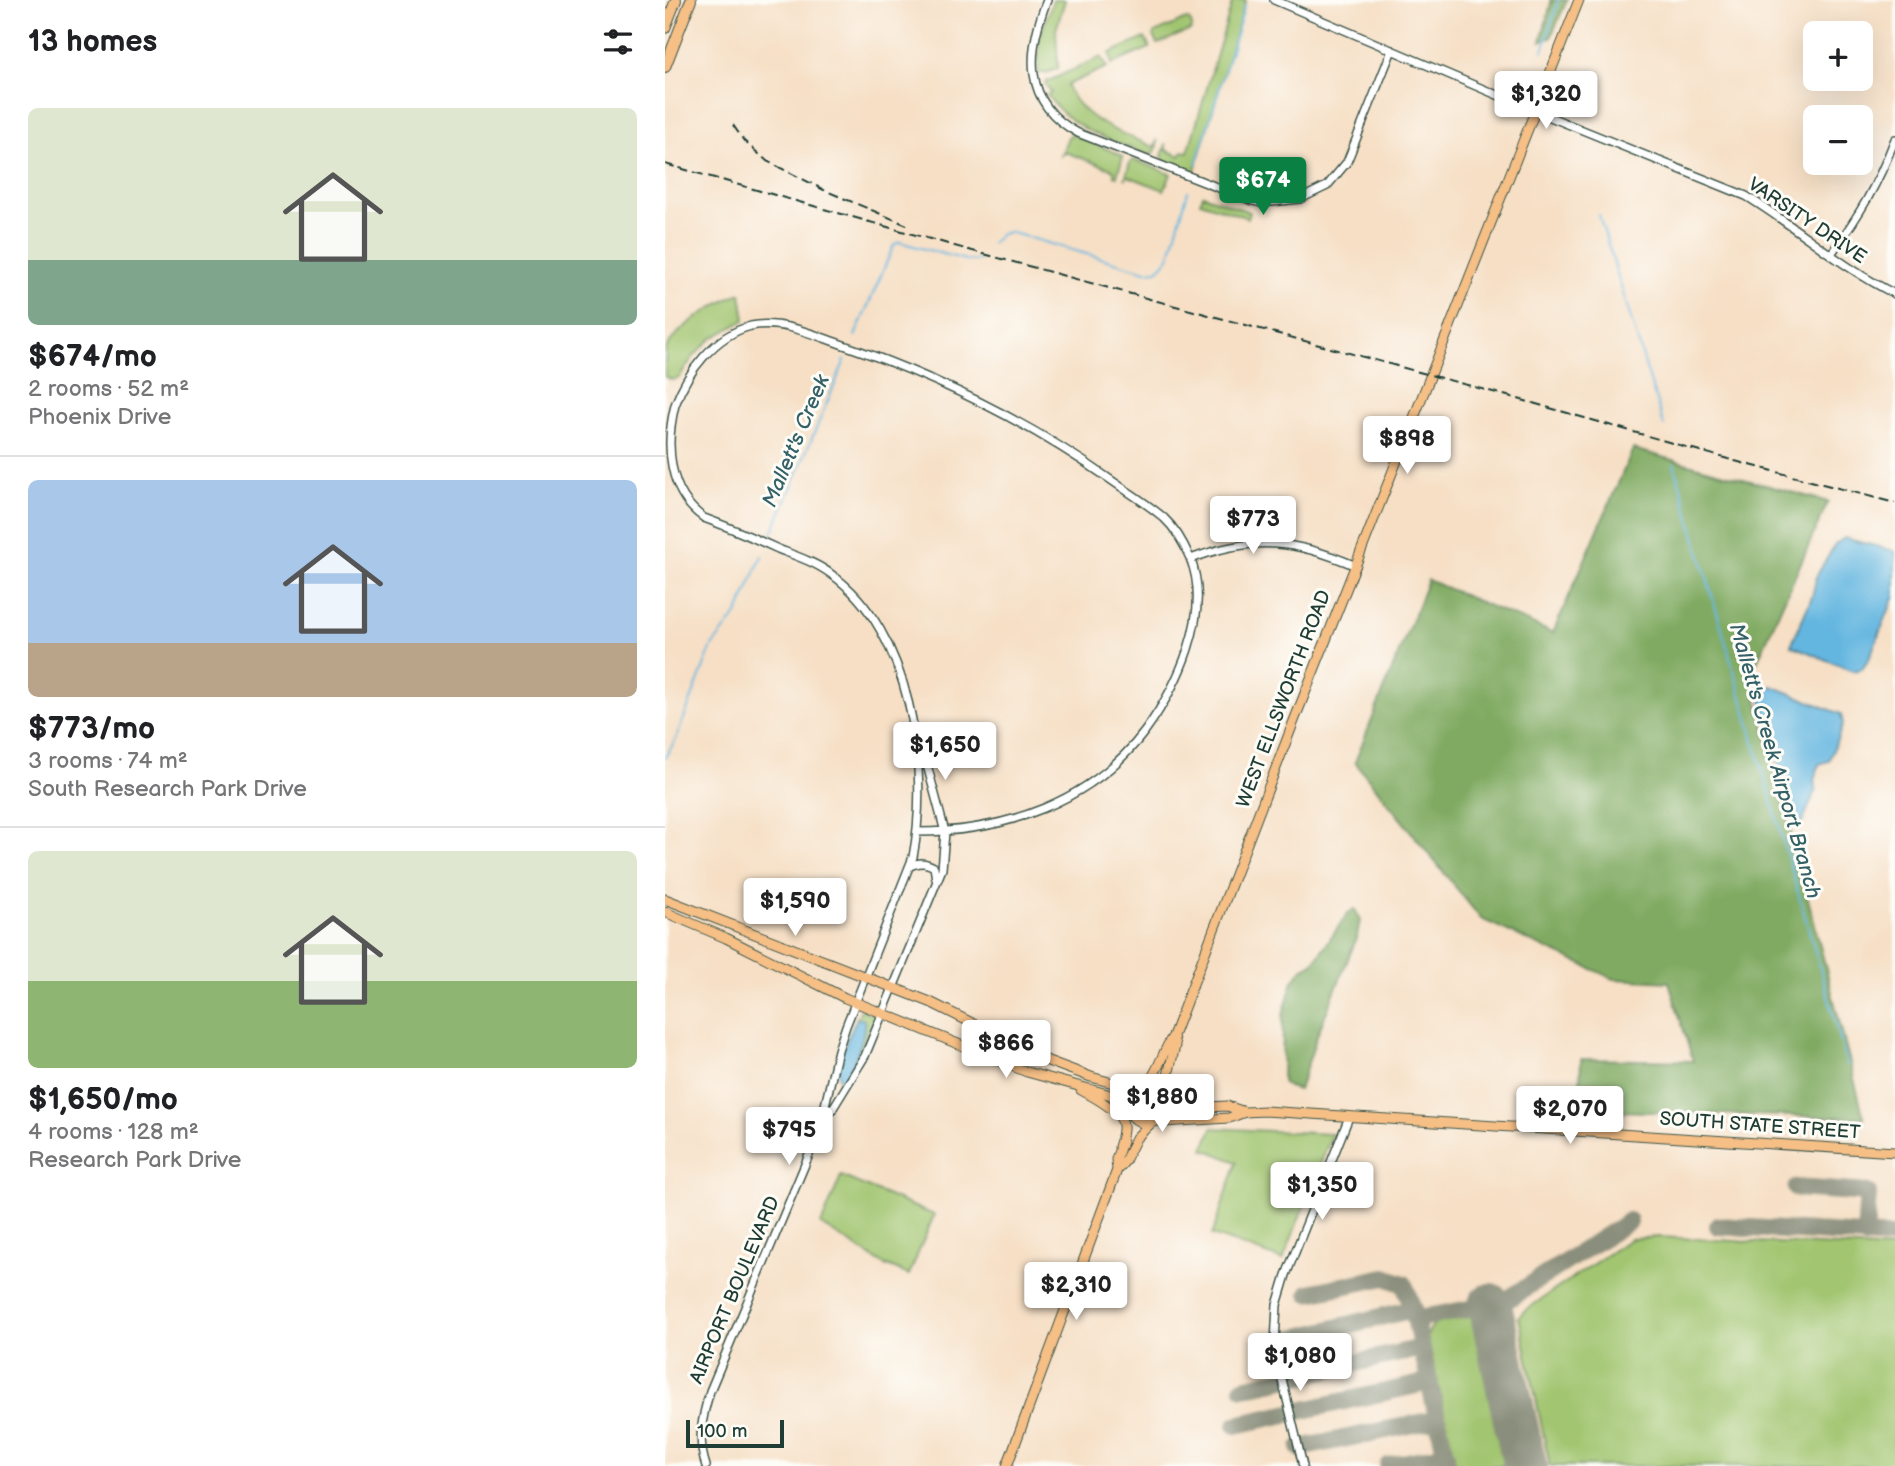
<!DOCTYPE html>
<meta charset="utf-8">
<style>
:root{--surface:#fff;--page:#f6f6f6;--text:#202124;--muted:#757577;--line:#e0e0e0;--accent:#0b8043}
body{margin:0;font-family:"Balsamiq Sans",sans-serif;background:var(--page);color:var(--text);height:100vh;display:flex;flex-direction:column;font-size:26px;white-space:nowrap}
*{box-sizing:border-box;margin:0}
p{font-size:23px;color:var(--muted)}
.icon{flex:none;width:38px;height:38px;fill:none;stroke:currentColor;stroke-width:2;stroke-linecap:round;stroke-linejoin:round}
.map{position:relative;flex:1;overflow:hidden}
.drawer{display:flex;flex-direction:column;background:var(--surface);width:665px}
.drawer>*{flex:none}
.buttons{position:absolute;left:1138px;top:21px;display:grid;gap:14px}
.buttons a{display:grid;place-items:center;width:70px;height:70px;border-radius:10px;background:var(--surface);box-shadow:0 7px 28px #0002;font-size:35px}
.scale{position:absolute;left:21px;bottom:18px;width:98px;box-sizing:border-box;padding-left:7px;border:4px solid #1f3d34;border-top:0;font-size:19px;line-height:24px;white-space:nowrap;color:#1f3d34;-webkit-text-stroke:5px #fdfcf7;paint-order:stroke}
.price{position:absolute;translate:-50% -60px;padding:0 16px;border-radius:7px;background:#fff;color:#222;font-size:23px;line-height:46px;filter:drop-shadow(0 2px 4px #0008)}
.price::after{content:'';position:absolute;left:50%;top:42px;width:21px;height:16px;margin-left:-10px;background:inherit;clip-path:polygon(0 0,100% 0,50% 100%)}
.price.selected{background:var(--accent);color:#fff}
ul{padding:0;list-style:none}
li{display:grid;align-content:center;gap:14px;height:371px;padding:0 28px}
li+li{border-top:2px solid var(--line)}
li span{display:grid;place-items:center;height:217px;border-radius:10px;color:#555}
li>.icon{margin-inline-start:auto}
span .icon{width:126px;height:126px;fill:#fffc;stroke-width:1}
li b{font-size:30px}
h2{display:flex;justify-content:space-between;align-items:center;height:84px;padding:0 28px;font-size:30px}
main{display:flex;flex:1;min-height:0}
.map>svg:first-child{display:block}
</style>
<main>
<section class="drawer">
<h2>13 homes<svg class="icon" aria-label="filters" viewBox="0 0 24 24"><path d="M4 7h16M4 17h16"/><circle cx="9" cy="7" r="2"/><circle cx="15" cy="17" r="2"/></svg></h2>
<ul>
<li><span style="background:linear-gradient(#dfe7d0 70%,#7fa58c 0)"><svg class="icon" aria-label="home" viewBox="0 0 24 24"><path d="M3 11l9-7 9 7M6 9v11h12V9"/></svg></span><div><b>$674/mo</b><p>2 rooms · 52 m²</p><p>Phoenix Drive</p></div></li>
<li><span style="background:linear-gradient(#a9c7e8 75%,#b9a48a 0)"><svg class="icon" aria-label="home" viewBox="0 0 24 24"><path d="M3 11l9-7 9 7M6 9v11h12V9"/></svg></span><div><b>$773/mo</b><p>3 rooms · 74 m²</p><p>South Research Park Drive</p></div></li>
<li><span style="background:linear-gradient(#dfe7d0 60%,#8fb573 0)"><svg class="icon" aria-label="home" viewBox="0 0 24 24"><path d="M3 11l9-7 9 7M6 9v11h12V9"/></svg></span><div><b>$1,650/mo</b><p>4 rooms · 128 m²</p><p>Research Park Drive</p></div></li>
</ul>
</section>
<div class="map">
<svg width="1230" height="1466" viewBox="0 0 1230 1466">
<rect width="100%" height="100%" fill="#fdfcf7"/>
<filter id="ink" filterUnits="userSpaceOnUse"><feTurbulence type="fractalNoise" baseFrequency=".0143" numOctaves="2"/><feDisplacementMap in="SourceGraphic" scale="14" xChannelSelector="R" yChannelSelector="G"/><feConvolveMatrix kernelMatrix="1 2 1 2 8 2 1 2 1" color-interpolation-filters="sRGB"/></filter>
<filter id="wash" filterUnits="userSpaceOnUse"><feTurbulence type="fractalNoise" baseFrequency=".00686" numOctaves="4" result="noise"/><feDisplacementMap in="SourceGraphic" scale="28" xChannelSelector="R" yChannelSelector="G"/><feGaussianBlur stdDeviation="1.57" result="paint"/><feColorMatrix in="noise" values="0 0 0 0 0 0 0 0 0 0 0 0 0 0 0 0 0 1.4 0 .05"/><feComposite in="paint" operator="in"/></filter>
<g filter="url(#wash)">
<rect width="100%" height="100%" fill="#f6dfc5"/>
<path fill="#a1c56f" stroke="#608152" stroke-width="2" d="M388 0H400L391 30 393 68 381 73H373L374 40Z
M568 0H581L529 173 499 161 497 156 501 144V150L515 156 518 151 523 152Z
M521 19 524 20 527 25 526 30 492 44 488 36 490 33Z
M480 38 485 48 447 64 445 53Z
M436 57 442 67 402 85C415 121 457 133 489 147L492 141C493 148 490 153 484 155 445 140 406 130 382 95L386 92 380 84 381 82Z
M407 134 456 155 458 157 452 176 449 175V170L400 152 396 155 403 137Z
M469 160 506 174 499 190 463 176 460 179 465 162Z
M538 195 585 212 583 218 535 202Z
M76 293 80 320 46 339 28 357 14 378 8 380 0 377C0 368 0 356 1 349 12 326 53 303 76 293Z
M196 1009 211 1016 188 1067C189 1051 202 1036 199 1020L192 1018Z
M547 1128 667 1134 618 1260 547 1235 572 1162 539 1149Z
M176 1176 269 1215 244 1275 220 1265 156 1225Z
M993 1237 1230 1249V1466H885L854 1317 859 1311 965 1239Z
M800 1313 810 1317 813 1324 845 1466H790L761 1342C764 1320 780 1315 800 1313Z"/>
<path fill="#80aa62" stroke="#50744b" stroke-width="2" d="M885 0H902L886 37 876 41 886 3Z
M968 449 1163 502 1086 675 1199 1118 914 1110 916 1059 1028 1061 1004 982 949 979 816 919 690 762 763 580 888 633Z
M690 909 695 920 692 937 653 1033 634 1090 623 1087 617 1082 618 1015 628 981 637 969 648 963 683 913Z"/>
<path fill="#64b6e0" stroke="#427a8a" stroke-width="2" d="M1179 538 1230 551V595L1204 659 1197 669 1188 671 1126 645 1147 597 1152 575 1170 545Z
M1107 686 1176 714 1178 724 1164 761 1154 764 1149 780 1151 789 1137 823 1131 825 1095 694 1098 688Z
M192 1018 199 1020C201 1032 186 1077 175 1081 167 1067 185 1033 192 1018Z"/>
<g fill="none" stroke-linecap="round" stroke-linejoin="round">
<path stroke="#64b6e0" stroke-width="2" d="M878 51 893 0
M531 164 580 5
M934 215 999 426
M327 243 336 234 344 232 481 271 492 270 504 258 523 191
M190 336 229 245 234 242 304 261 315 260
M1009 464 1183 1065
M107 533 180 360
M0 757 10 741 47 646 73 613 97 556"/>
<path stroke="#8a8e7c" stroke-width="18" d="M1131 1188 1203 1193 1200 1236
M1053 1226 1230 1237
M644 1293 720 1277 739 1284 748 1309 783 1466
M751 1319 837 1303 964 1221
M610 1343 748 1309
M578 1388 757 1348
M571 1425 765 1382
M635 1448 773 1419
M723 1466 781 1454"/>
<path stroke="#8a8e7c" stroke-width="44" d="M825 1305 860 1466"/>
</g>
</g>
<g filter="url(#ink)">
<g fill="none" stroke-linecap="round" stroke-linejoin="round">
<g stroke="#3f554a" stroke-width="10">
<path id="minor" d="M382 0C362 51 357 103 413 133L585 200 596 203 635 199 662 186 682 162 727 50
M609 0 858 106 1081 196C1132 227 1177 268 1230 294
M1166 254C1195 214 1212 186 1230 139
M526 559C587 535 631 540 691 566
M245 866C255 862 260 862 269 867L271 879
M154 1131 173 1050 181 1026 248 857C265 767 246 630 166 574 150 562 131 556 113 549 89 538 64 527 39 518 3 493 0 445 10 405 22 372 50 335 86 326 115 320 147 334 173 343 270 376 362 421 446 480 463 492 483 504 499 518 511 529 519 544 525 558 548 613 512 687 480 731 427 802 339 832 253 832
M41 1466C32 1440 37 1417 45 1391L154 1131 200 1056 277 869 280 832 261 761 253 747
M638 1466 617 1379 610 1343 612 1305 621 1275 684 1117"/>
</g>
<g stroke="#3f554a" stroke-width="11">
<path id="major" d="M0 899 265 1002 383 1061 426 1077 466 1088H474
M0 912 61 938 180 998 362 1072 446 1095 470 1119 477 1123 489 1122 498 1113 499 1100 491 1089 476 1088 466 1098V1112
M314 1051C323 1053 326 1048 328 1039L324 1032
M346 1066C351 1055 358 1055 367 1060
M480 1087C494 1072 497 1052 508 1036L629 721 914 0
M416 1090C427 1096 457 1111 458 1125 459 1132 456 1140 454 1147
M498 1096 510 1046 508 1036
M499 1100 524 1108 562 1106 580 1112
M492 1120 498 1122 564 1118 580 1112 600 1111 1230 1152
M452 1170 451 1159 457 1142
M342 1466 452 1170 460 1161 471 1138 486 1123"/>
</g>
<g stroke="#3f554a" stroke-width="12">
<path id="highway" d="M0 28 11 0
M0 67 26 0"/>
</g>
<use href="#minor" stroke="#fff" stroke-width="7"/>
<use href="#major" stroke="#f5bf86" stroke-width="9"/>
<use href="#highway" stroke="#f5bf86" stroke-width="10"/>
<path stroke="#1f3d34" stroke-width="2" stroke-dasharray="10 5" stroke-linecap="butt" d="M68 125 79 141 102 161 159 190 242 225
M0 164 304 250 850 398 1070 461 1230 503"/>
</g>
</g>
<g text-anchor="middle" dominant-baseline="central" stroke-width="6" stroke-linejoin="round" paint-order="stroke">
<g font-size="19" fill="#1f3d34" stroke="#fdfcf7">
<text transform="translate(1142 221) rotate(34)">VARSITY DRIVE</text>
<text transform="translate(619 699) rotate(-69)">WEST ELLSWORTH ROAD</text>
<text transform="translate(1095 1126) rotate(4)">SOUTH STATE STREET</text>
<text transform="translate(70 1290) rotate(-67)">AIRPORT BOULEVARD</text>
</g>
<g font-size="21" font-style="italic" fill="#346168" stroke="#fdfcf7">
<text transform="translate(131 441) rotate(-67)">Mallett's Creek</text>
<text transform="translate(1110 761) rotate(74)">Mallett's Creek Airport Branch</text>
</g>
</g>
</svg>
<div class="buttons">
<a>+</a>
<a>−</a>
</div>
<div class="scale">100 m</div>
<b class="price" style="left:881px;top:131px">$1,320</b>
<b class="price selected" style="left:598px;top:217px">$674</b>
<b class="price" style="left:742px;top:476px">$898</b>
<b class="price" style="left:588px;top:556px">$773</b>
<b class="price" style="left:280px;top:782px">$1,650</b>
<b class="price" style="left:130px;top:938px">$1,590</b>
<b class="price" style="left:341px;top:1080px">$866</b>
<b class="price" style="left:497px;top:1134px">$1,880</b>
<b class="price" style="left:905px;top:1146px">$2,070</b>
<b class="price" style="left:124px;top:1167px">$795</b>
<b class="price" style="left:657px;top:1222px">$1,350</b>
<b class="price" style="left:411px;top:1322px">$2,310</b>
<b class="price" style="left:635px;top:1393px">$1,080</b>
</div>
</main>
